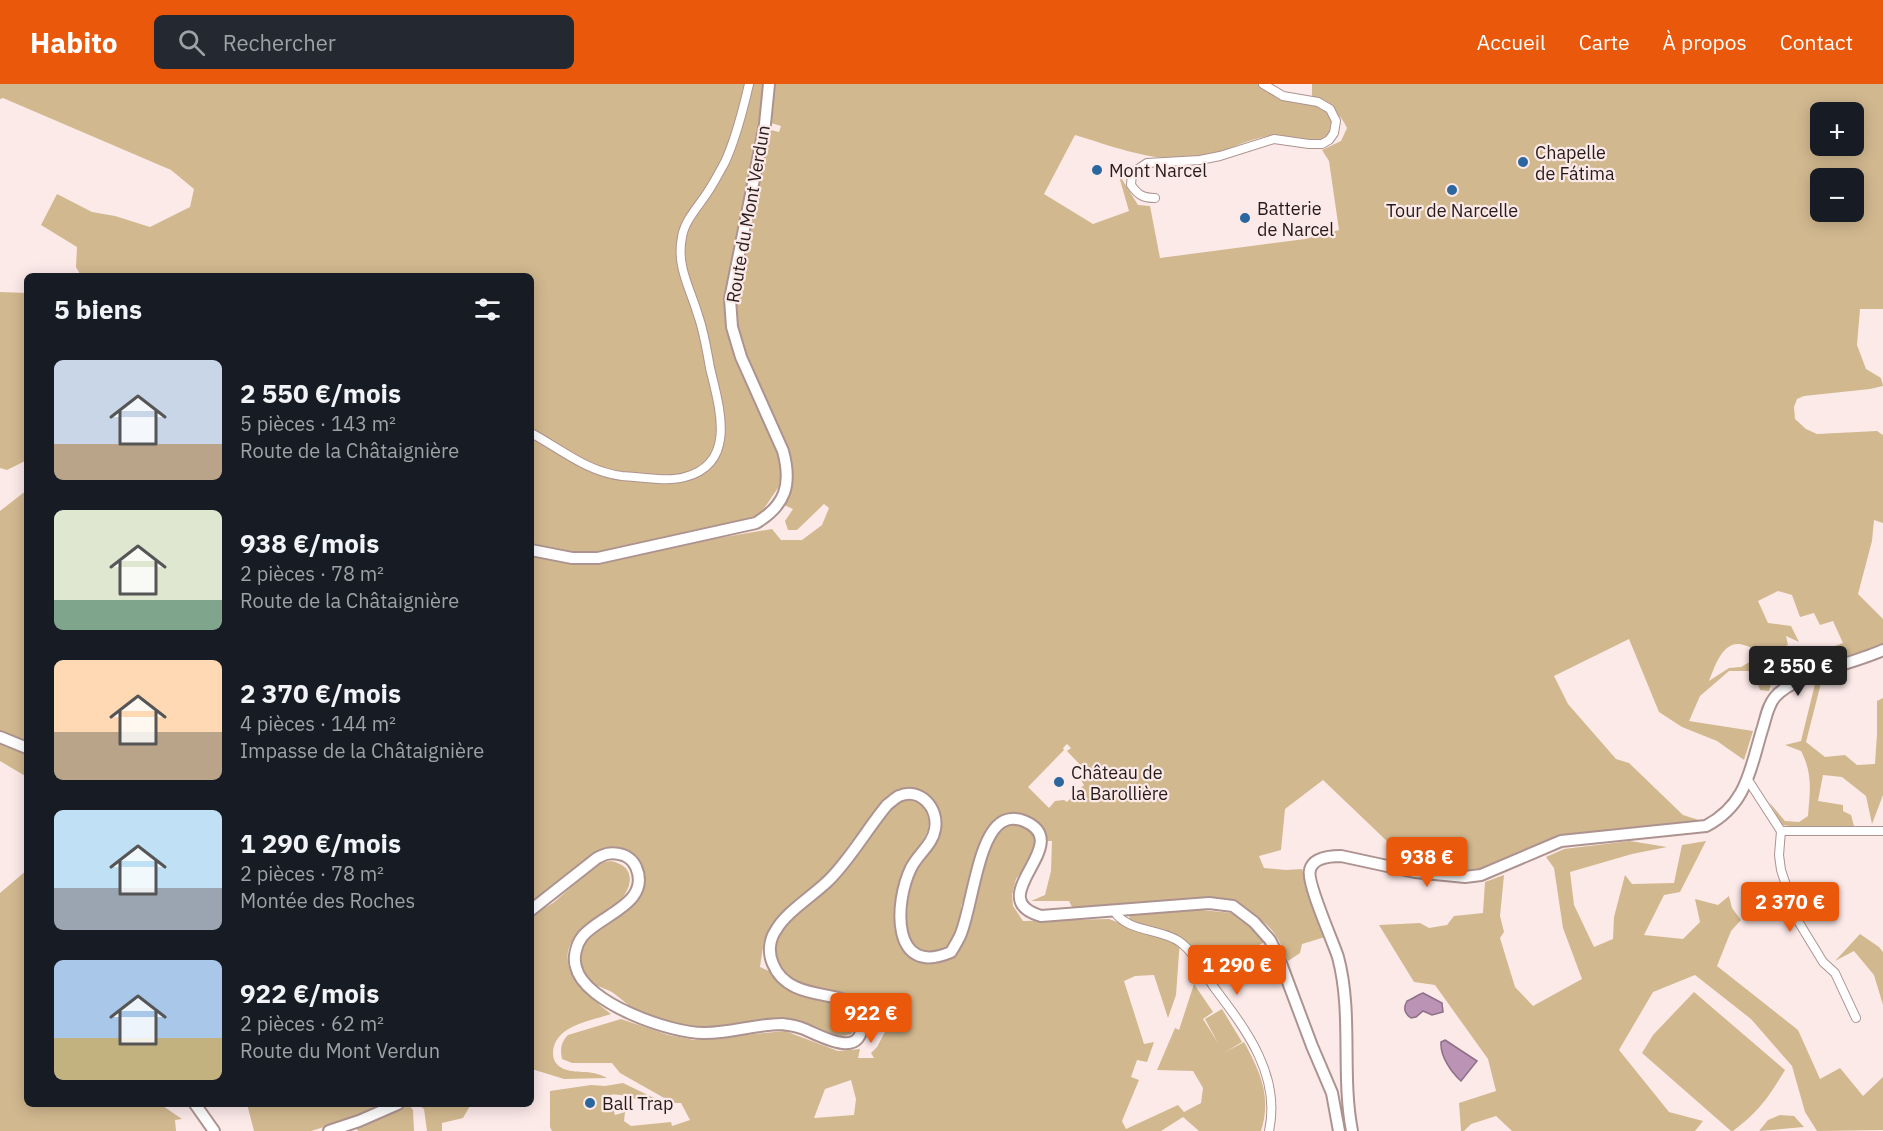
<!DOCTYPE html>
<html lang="fr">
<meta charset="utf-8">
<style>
:root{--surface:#171b24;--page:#242831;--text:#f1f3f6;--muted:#9ea1a6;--accent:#ea580c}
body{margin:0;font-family:"IBM Plex Sans",sans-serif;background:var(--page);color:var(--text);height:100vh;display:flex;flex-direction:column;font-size:22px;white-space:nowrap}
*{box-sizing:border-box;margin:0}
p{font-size:20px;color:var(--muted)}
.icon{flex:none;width:33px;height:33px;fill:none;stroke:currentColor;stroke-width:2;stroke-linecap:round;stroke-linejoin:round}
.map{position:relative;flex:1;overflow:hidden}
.panel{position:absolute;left:24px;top:189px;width:510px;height:834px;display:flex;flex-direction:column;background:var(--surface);border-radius:9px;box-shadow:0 3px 15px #0003}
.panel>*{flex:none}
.controls{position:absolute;left:1810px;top:18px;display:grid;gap:12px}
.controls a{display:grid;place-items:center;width:54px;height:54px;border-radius:9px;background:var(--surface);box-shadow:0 3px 15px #0003;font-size:30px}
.price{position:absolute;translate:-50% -51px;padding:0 14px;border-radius:6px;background:var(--accent);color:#fff;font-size:20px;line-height:39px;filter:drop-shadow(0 2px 3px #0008)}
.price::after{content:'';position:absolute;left:50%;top:36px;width:18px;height:14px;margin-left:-9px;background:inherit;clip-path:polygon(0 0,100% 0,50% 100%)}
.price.on{background:#222;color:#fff}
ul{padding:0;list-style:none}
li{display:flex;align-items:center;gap:18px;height:150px;padding:0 30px}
li span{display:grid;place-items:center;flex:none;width:168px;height:120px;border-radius:9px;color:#555}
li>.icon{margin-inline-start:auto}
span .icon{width:72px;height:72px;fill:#fffc;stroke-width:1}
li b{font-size:26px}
h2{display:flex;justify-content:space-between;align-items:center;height:72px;padding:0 30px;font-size:26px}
header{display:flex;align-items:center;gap:36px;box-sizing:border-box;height:84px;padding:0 30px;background:var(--accent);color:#fff}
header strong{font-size:28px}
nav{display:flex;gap:33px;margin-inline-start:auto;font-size:21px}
.search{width:420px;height:54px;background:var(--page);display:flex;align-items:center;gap:15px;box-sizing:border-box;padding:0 21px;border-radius:9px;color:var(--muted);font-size:22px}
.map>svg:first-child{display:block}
</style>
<header>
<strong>Habito</strong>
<div class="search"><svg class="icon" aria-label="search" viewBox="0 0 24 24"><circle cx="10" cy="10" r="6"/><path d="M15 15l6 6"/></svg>Rechercher</div>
<nav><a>Accueil</a><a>Carte</a><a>À propos</a><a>Contact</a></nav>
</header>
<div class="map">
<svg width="1883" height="1047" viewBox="0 0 1883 1047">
<rect width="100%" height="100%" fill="#fceae9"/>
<path fill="#d1b88f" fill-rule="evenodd" d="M0 0H765L760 42 728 216 738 273 778 368 782 398 761 429 740 439 597 469H571L531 461V192H81L76 183 77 163 41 141 57 110 92 128 115 132 150 143 190 123 194 105 171 86 3 14 0 15Z
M775 0H1260L1326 25 1334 36C1333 40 1332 46 1330 50 1321 63 1286 50 1272 52 1246 54 1223 70 1197 74 1154 79 1115 63 1075 51L1044 110 1093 140 1129 127 1118 89 1138 121 1150 122 1160 174 1305 155 1339 146 1329 77 1322 66 1341 57 1347 44C1341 29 1325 20 1312 12V0H1883V225H1860L1857 261 1866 285 1881 294 1883 302 1870 305 1804 312 1797 315 1794 323 1795 335 1806 345 1817 350 1877 347 1883 351V439L1874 436 1872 457 1858 510 1883 535V561L1802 589 1810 571 1843 559 1833 537 1820 541 1814 529 1800 533 1792 511 1778 507 1758 517 1768 539 1791 542 1799 558 1786 552 1788 561 1765 570C1757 567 1746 560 1738 560 1721 560 1714 585 1709 597L1729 584 1741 583 1753 576 1777 578 1769 607 1760 606 1753 587H1729L1700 612 1689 637 1753 647 1744 676 1717 657 1682 643 1659 628 1629 555 1554 592 1568 620 1616 675 1629 679 1683 731 1705 738 1632 743 1562 752 1477 787 1412 781 1323 696 1285 725 1281 766 1259 772 1264 784 1286 786 1302 785 1325 853 1302 860 1300 869 1288 877C1275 844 1268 838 1236 822L1073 825 1069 817H1031L1045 811 1051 787 1052 757H1047L1039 742 1031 733 1014 730 999 734 985 751 969 804 961 822 962 827 957 845 968 847 988 766 998 747 1010 739C1025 741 1033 746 1037 761L1027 781 1016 795 1012 811 1013 822 1023 837 1109 835 1131 843 1137 838 1129 835 1130 830 1201 826 1242 830 1265 858 1207 886 1180 855 1176 911 1168 934 1154 891 1135 892 1124 897 1144 960 1154 958 1147 978 1137 976 1131 993 1139 996 1122 1037 1126 1045 1178 1021 1184 1028 1201 1019 1203 1004 1193 987 1157 986 1175 944 1179 946 1194 900 1213 928 1203 935 1218 959 1205 935 1222 925 1242 958 1224 969 1244 958C1260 987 1272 1013 1261 1047H1199L1183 1033 1161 1047H552L550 1043V1007L591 1001 605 1002 623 999 658 1016 660 1020C642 1021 627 1008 610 1011L615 1031 625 1028 624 1037 631 1042 671 1038 672 1042 690 1036 681 1019H673L620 989 612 979H572L562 975C560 965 561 958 568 951L621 935 668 951 694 956 785 947 838 967 860 965 858 974H874L871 969 877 963 895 929 879 925 869 943 867 931 858 916 847 911 795 901 775 880V858L781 844 807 821 885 731C890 725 895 719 903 717 916 714 929 723 929 736 930 753 913 767 908 782 900 802 896 823 894 845H906C907 831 907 816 911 802 921 765 972 731 913 705L863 742 828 789 774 838 764 856 760 883 769 887 776 895 843 919 853 926 856 940 851 950C829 958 808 938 786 935 765 932 740 941 719 944 692 948 658 941 635 926 627 921 619 912 610 907 597 901 584 900 580 883 571 850 618 836 635 817 642 810 643 801 643 792 644 782 635 772 627 767 617 760 608 763 597 767L531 821V470L546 474 666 463 772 445 781 456H802L822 441 829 424 824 420 797 446H788L785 437 793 425 784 421 792 398 791 381 743 272 732 215 767 45 779 48 781 42 771 39ZM1821 28H1854V62H1821ZM1821 94H1854V128H1821ZM1067 660 1071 664 1067 667 1085 686 1081 690 1082 698 1084 701 1067 718 1064 716 1055 717 1049 724 1028 703 1064 666 1063 664ZM851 996 856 1015 854 1031 814 1034 825 1005Z
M0 208 27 209V376L7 386 0 384Z
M27 406V693L0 677V427Z
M1822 595 1806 658 1825 673 1845 671 1857 681 1875 680 1877 650V617L1883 614V711L1872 740 1866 712 1842 693 1823 691 1818 717 1843 721V727L1851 731 1854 742 1798 743 1782 741 1769 718 1785 737 1799 738 1808 732C1810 707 1813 690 1801 667L1785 661 1801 657 1816 596Z
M1630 757 1667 763 1632 770 1570 788 1574 821 1594 863 1613 855 1614 833 1625 791 1632 800 1674 799 1682 761 1706 757 1680 808 1664 811 1644 851 1683 855 1700 838 1695 815 1718 821 1729 812 1732 824 1741 836 1731 847 1717 882 1798 946 1820 995 1840 984 1863 1012 1883 993V1046L1817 1047 1805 1028 1792 982 1751 935 1695 891 1653 908 1619 966 1669 1028 1703 1037 1695 1047H1512L1496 1032 1471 1040 1464 1047H1461L1459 1019 1496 1007 1488 975 1435 901 1414 898 1379 841 1420 839 1429 844 1447 841 1454 832 1483 829 1485 798 1504 791 1500 832 1504 848 1500 854 1515 903 1533 922 1582 895 1563 844 1554 784 1546 773 1564 765Z
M611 777C639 783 632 807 615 821 603 831 588 836 578 848 549 882 587 911 611 930 591 937 554 941 553 969 553 976 556 981 562 984 576 991 589 984 607 994L564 995 535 986H531V832L553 819 599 779Z
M27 786V1020H160L182 1035 175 1036 176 1047H0V809Z
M1860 850 1879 863 1883 868V921L1874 891 1854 867 1835 877Z
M1694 908 1785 986C1768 1014 1759 1027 1733 1047H1731L1642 969 1653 951Z
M247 1020H408L413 1026 414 1047H358L350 1035 311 1047H254Z
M418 1020H471L463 1034 442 1039V1047H427L424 1025Z
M1780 1031 1794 1032 1804 1043 1759 1047 1768 1036Z"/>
<path fill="#ba93b5" stroke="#8d6f86" stroke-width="1.5" d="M1423 909 1442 919 1443 928 1432 931 1423 927 1416 933 1411 934C1405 930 1403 924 1407 917 1413 915 1417 911 1423 909Z
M1445 956 1477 977 1461 997C1451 988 1440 972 1441 958Z"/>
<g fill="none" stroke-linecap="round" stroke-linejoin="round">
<g stroke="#ad9390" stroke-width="10">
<path id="street" d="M1155 114C1143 114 1138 111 1131 101L1132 89 1147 79 1200 76 1220 72 1274 55 1309 60H1322L1329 56 1334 49 1336 37 1330 25 1318 18 1283 12 1263 0
M531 349C561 365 587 388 622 392 640 393 668 398 685 393 738 379 719 322 710 284 707 267 704 248 698 231 690 204 676 182 682 153 685 135 700 121 709 106 715 97 720 87 725 78 736 54 743 26 749 0
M1748 696 1781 747H1883
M1781 747 1779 771 1781 786 1798 837 1823 878 1835 889 1856 934
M1114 827C1128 849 1161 844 1180 858 1196 870 1204 890 1216 906 1247 947 1281 992 1269 1047"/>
</g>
<g stroke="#ad9390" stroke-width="14">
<path id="secondary" d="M531 466 572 474H598L756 439C786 421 792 400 783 367L741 273 732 243 730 215 765 40 769 0
M0 653 27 664
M531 826 597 774C605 770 610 768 619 770 626 771 633 776 636 783 652 820 599 831 582 853 576 861 573 874 576 883 584 919 672 950 705 949 731 949 756 940 782 940 790 941 797 942 804 945 823 953 864 977 862 936 861 899 791 925 773 880 768 869 769 856 776 846 786 828 814 811 829 796 851 774 867 745 887 721 891 718 895 714 899 712 920 703 939 724 935 745 933 760 918 770 911 784 894 819 891 894 951 868 954 863 957 858 960 852 972 825 977 753 1002 738 1008 734 1017 734 1024 737 1078 759 979 814 1041 832L1209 819 1233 822 1254 838 1270 856 1279 874 1312 962 1332 1009 1339 1047
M195 1020 214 1047
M329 1047 359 1037 398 1020
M1352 1047C1341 990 1353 929 1338 873 1333 857 1306 798 1310 786 1313 773 1330 772 1341 772L1415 788 1465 793 1481 791 1561 757 1706 742C1748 720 1750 684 1763 643 1766 633 1768 621 1775 613 1795 590 1853 580 1883 566"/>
</g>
<use href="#street" stroke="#fff" stroke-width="8"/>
<use href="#secondary" stroke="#fff" stroke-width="10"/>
</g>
<g fill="#2b669e" stroke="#fceae9" stroke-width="2">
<circle cx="1523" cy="78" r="6"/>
<circle cx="1097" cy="86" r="6"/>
<circle cx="1452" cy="106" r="6"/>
<circle cx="1245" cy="134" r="6"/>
<circle cx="1059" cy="698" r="6"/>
<circle cx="590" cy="1019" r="6"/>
</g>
<g text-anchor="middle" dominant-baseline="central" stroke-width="4.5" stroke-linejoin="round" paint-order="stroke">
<g font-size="18" fill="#251b1a" stroke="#fceae9" text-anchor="start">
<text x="1535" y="68">Chapelle<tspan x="1535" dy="21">de Fátima</tspan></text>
<text x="1109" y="86">Mont Narcel</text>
<text x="1257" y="124">Batterie<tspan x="1257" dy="21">de Narcel</tspan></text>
<text x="1452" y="126" text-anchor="middle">Tour de Narcelle</text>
<text x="1071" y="688">Château de<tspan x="1071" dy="21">la Barollière</tspan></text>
<text x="602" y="1019">Ball Trap</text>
</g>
<g font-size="18" fill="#251b1a" stroke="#fceae9">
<text transform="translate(748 130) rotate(-80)">Route du Mont Verdun</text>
</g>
</g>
</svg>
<div class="controls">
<a>+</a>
<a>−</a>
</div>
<b class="price on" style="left:1798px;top:613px">2 550 €</b>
<b class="price" style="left:1427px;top:804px">938 €</b>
<b class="price" style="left:1790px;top:849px">2 370 €</b>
<b class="price" style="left:1237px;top:912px">1 290 €</b>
<b class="price" style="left:871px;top:960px">922 €</b>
<section class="panel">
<h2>5 biens<svg class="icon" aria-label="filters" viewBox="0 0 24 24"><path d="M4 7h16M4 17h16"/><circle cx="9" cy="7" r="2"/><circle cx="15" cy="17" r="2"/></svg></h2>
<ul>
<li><span style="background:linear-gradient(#c9d6e8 70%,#b9a48a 0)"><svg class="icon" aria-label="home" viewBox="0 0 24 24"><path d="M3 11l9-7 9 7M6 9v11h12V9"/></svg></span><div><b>2 550 €/mois</b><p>5 pièces · 143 m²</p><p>Route de la Châtaignière</p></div></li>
<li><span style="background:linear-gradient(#dfe7d0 75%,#7fa58c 0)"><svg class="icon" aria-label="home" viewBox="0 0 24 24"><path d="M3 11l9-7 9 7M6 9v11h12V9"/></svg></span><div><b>938 €/mois</b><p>2 pièces · 78 m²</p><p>Route de la Châtaignière</p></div></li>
<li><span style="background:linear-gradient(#ffd9b3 60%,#b9a48a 0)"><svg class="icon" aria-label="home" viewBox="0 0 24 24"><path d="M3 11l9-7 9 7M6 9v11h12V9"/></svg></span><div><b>2 370 €/mois</b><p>4 pièces · 144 m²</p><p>Impasse de la Châtaignière</p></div></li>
<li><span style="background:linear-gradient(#bfe0f5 65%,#9aa5b1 0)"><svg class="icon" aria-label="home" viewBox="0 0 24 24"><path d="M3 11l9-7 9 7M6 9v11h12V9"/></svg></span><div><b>1 290 €/mois</b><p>2 pièces · 78 m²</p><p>Montée des Roches</p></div></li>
<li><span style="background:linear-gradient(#a9c7e8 65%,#c2b280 0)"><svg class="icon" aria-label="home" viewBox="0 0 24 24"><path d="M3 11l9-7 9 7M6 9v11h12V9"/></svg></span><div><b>922 €/mois</b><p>2 pièces · 62 m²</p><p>Route du Mont Verdun</p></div></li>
</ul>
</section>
</div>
